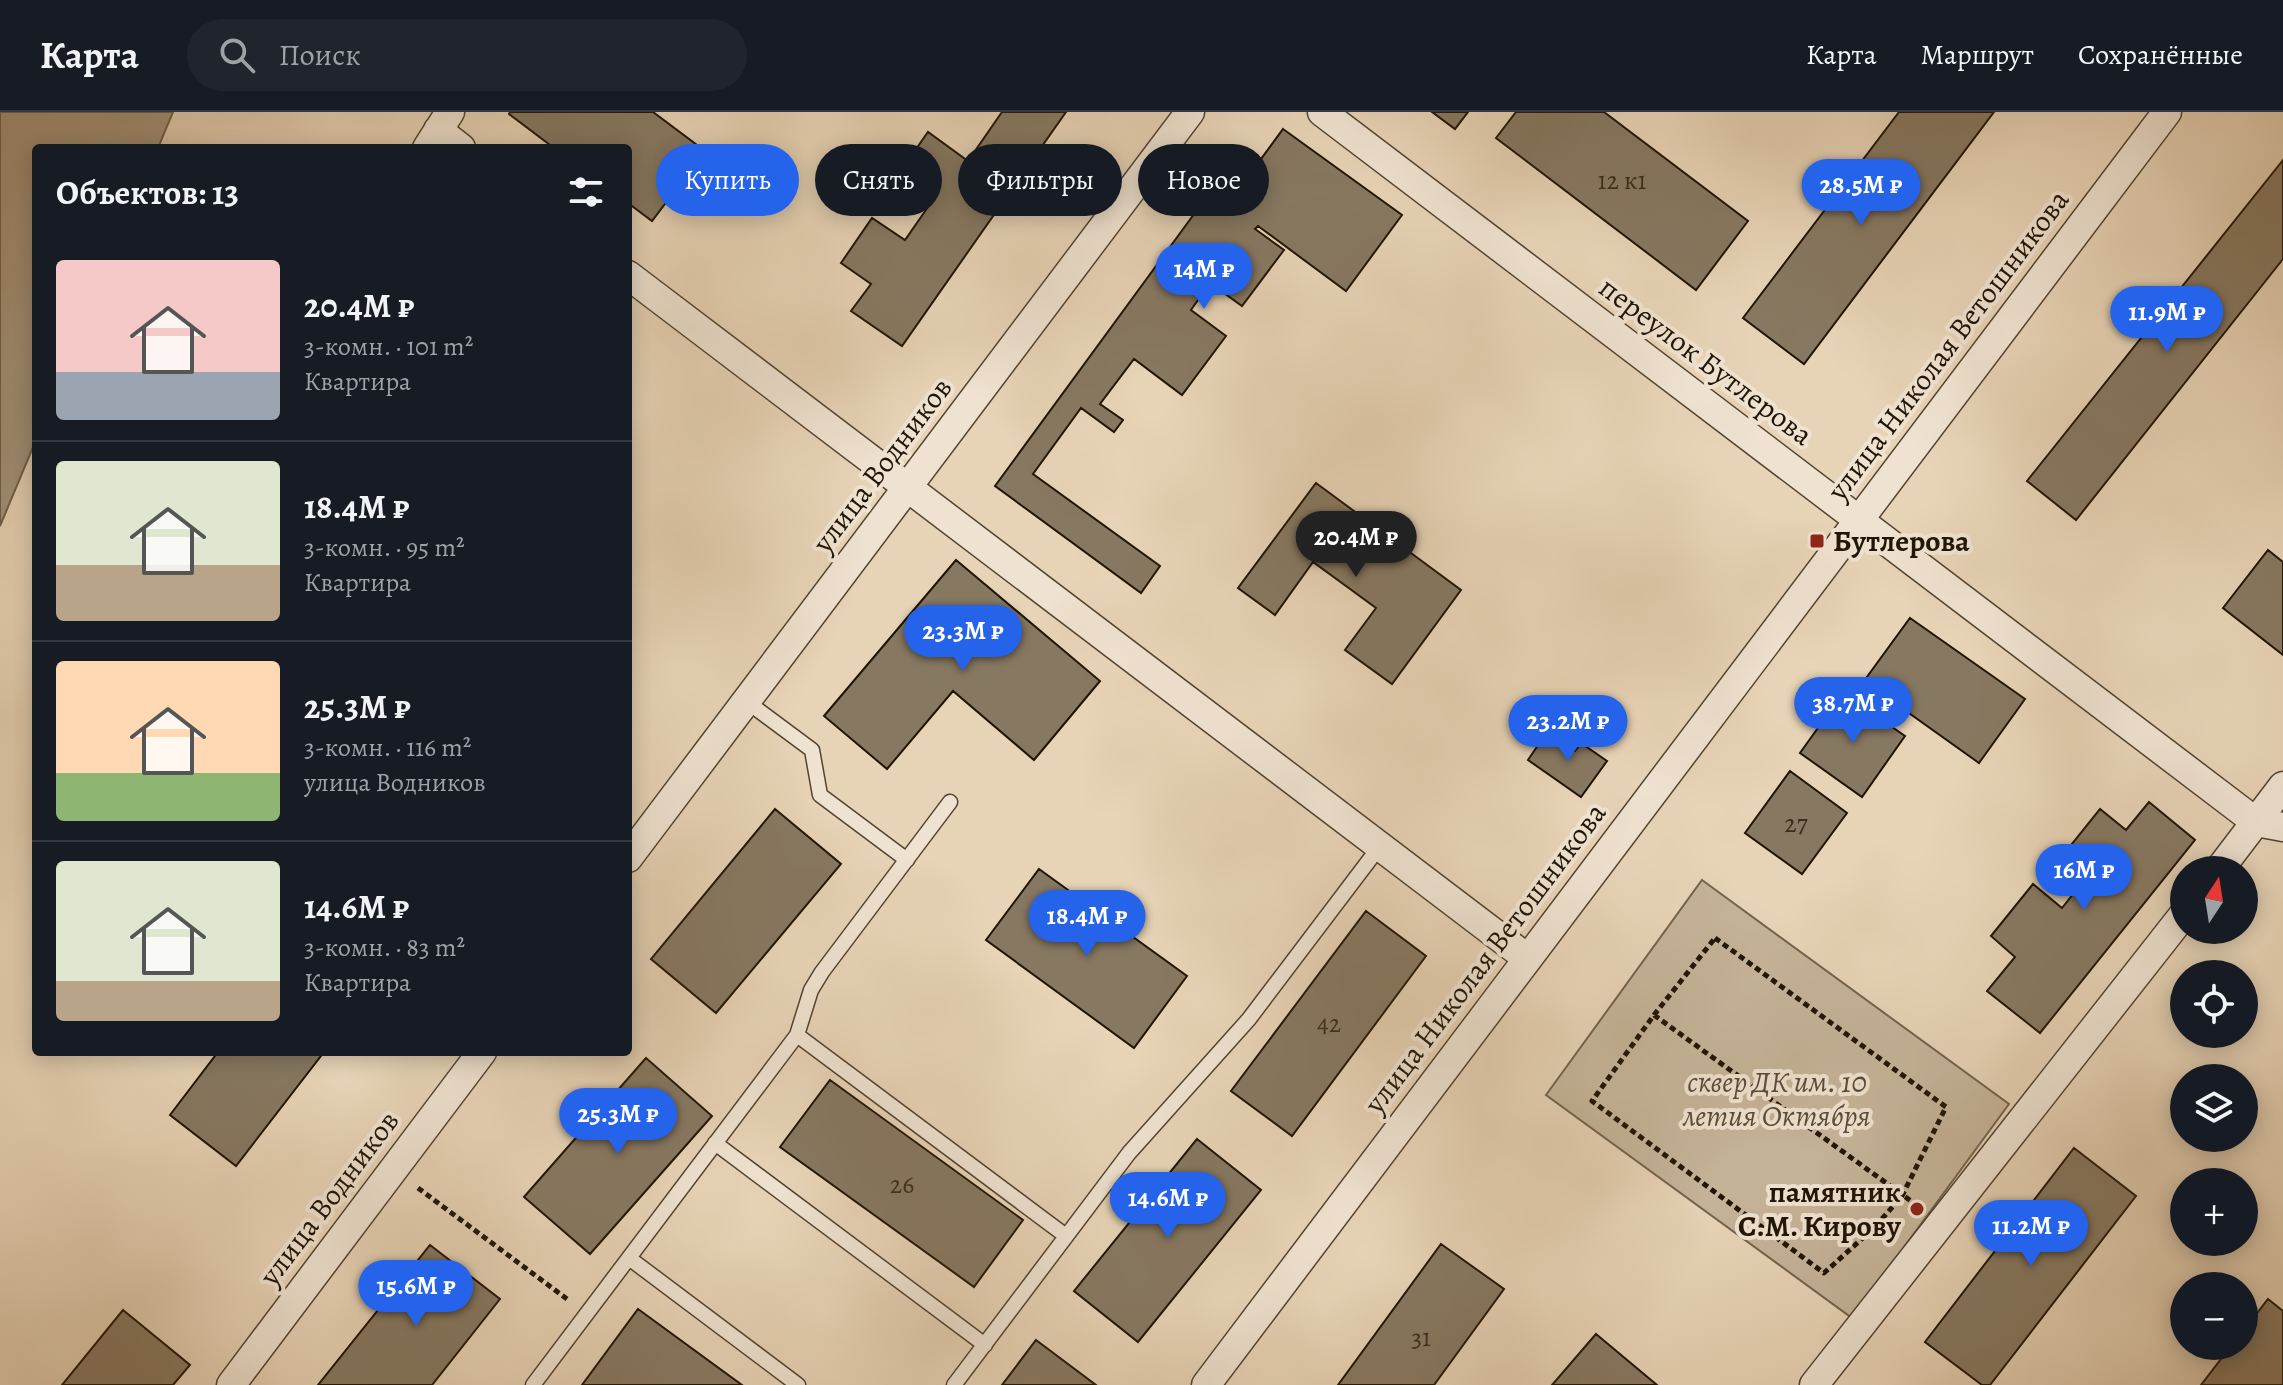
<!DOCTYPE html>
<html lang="ru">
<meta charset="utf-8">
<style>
:root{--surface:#171b24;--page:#20242c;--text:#f1f3f6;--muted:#9ea1a6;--line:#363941;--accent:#2563eb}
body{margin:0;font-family:Alegreya,serif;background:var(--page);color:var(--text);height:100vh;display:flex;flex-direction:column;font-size:30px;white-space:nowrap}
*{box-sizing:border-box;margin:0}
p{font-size:26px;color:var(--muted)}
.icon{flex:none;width:44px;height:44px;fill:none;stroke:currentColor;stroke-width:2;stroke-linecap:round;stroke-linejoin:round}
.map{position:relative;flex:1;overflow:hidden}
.side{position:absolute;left:32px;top:32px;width:600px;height:912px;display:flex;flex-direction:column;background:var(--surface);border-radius:8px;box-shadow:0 4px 20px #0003}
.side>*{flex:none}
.top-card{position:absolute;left:656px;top:32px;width:760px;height:72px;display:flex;gap:16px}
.needle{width:52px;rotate:12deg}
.controls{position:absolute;left:2170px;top:744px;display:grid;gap:16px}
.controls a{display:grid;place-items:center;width:88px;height:88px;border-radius:50%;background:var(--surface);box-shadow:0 4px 20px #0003;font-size:40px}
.price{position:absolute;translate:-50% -68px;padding:0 18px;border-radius:28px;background:var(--accent);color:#fff;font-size:26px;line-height:52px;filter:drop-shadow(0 2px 4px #0008)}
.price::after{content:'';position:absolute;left:50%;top:48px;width:24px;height:18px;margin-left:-12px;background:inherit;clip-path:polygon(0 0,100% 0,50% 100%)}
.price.on{background:#222;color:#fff}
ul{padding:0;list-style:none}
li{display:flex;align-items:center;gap:24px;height:200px;padding:0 24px}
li+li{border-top:2px solid var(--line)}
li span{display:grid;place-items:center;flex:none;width:224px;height:160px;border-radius:8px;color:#555}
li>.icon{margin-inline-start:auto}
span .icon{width:96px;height:96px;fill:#fffc;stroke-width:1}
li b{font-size:34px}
h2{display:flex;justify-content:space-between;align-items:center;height:96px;padding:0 24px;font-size:34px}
.pill{padding:0 28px;border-radius:36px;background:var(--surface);box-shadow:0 4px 20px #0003;font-size:28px;line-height:72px}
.pill.on{background:var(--accent);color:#fff}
header{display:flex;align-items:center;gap:48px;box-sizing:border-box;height:112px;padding:0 40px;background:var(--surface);border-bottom:2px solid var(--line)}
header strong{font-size:38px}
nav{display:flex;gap:44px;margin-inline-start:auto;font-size:28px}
.search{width:560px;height:72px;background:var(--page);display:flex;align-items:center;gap:20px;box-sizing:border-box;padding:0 28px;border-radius:44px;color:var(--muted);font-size:30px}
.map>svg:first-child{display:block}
</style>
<header>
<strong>Карта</strong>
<div class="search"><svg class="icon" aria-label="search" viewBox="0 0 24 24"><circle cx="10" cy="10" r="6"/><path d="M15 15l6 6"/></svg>Поиск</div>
<nav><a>Карта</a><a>Маршрут</a><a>Сохранённые</a></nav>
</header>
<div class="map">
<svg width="2283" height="1273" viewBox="0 0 2283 1273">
<rect width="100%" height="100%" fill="#e7d3b6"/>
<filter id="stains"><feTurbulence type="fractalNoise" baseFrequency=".0025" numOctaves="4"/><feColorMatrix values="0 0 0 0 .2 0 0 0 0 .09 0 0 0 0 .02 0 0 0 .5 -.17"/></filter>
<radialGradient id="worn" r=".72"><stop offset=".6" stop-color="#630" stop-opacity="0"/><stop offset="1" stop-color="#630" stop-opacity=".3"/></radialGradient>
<path fill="#c5b398" stroke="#72644e" stroke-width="2" d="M1702 768 2009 992 1852 1206 1546 983Z"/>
<path fill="#a3927a" stroke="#6f604b" stroke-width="2" d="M0 0H173L158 36H36V328L0 414Z"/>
<path fill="#877861" stroke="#201505" stroke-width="2" d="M510 0H653L705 39 652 109 628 91V36H554L509 2Z
M1002 0H1066L902 234 851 199 871 172 841 151 872 106 905 128 930 92 895 67 928 20 968 49Z
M1432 0H1468L1455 17Z
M1516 0H1604L1748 109 1696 178 1496 26Z
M1899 0H1994L1804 252 1743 206Z
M1283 17 1402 103 1346 179 1258 114 1255 117 1284 138 1242 194 1210 171 1191 198 1226 224 1182 283 1134 247 1100 292 1123 308 1114 320 1081 296 1033 362 1160 454 1141 481 995 374 1219 68 1236 81Z
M2283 48V147L2076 408 2027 369Z
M1316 371 1461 478 1392 572 1345 538 1376 496 1313 450 1275 503 1238 476Z
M2268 438 2283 450V543L2223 496Z
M956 448 1100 569 1034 648 953 579 887 657 824 604Z
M1910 506 2025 587 1979 651 1864 569Z
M1843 581 1905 624 1862 685 1800 641Z
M1547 620 1575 639 1581 631 1607 649 1581 685 1528 648Z
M1790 659 1847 701 1802 762 1745 721Z
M2149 690 2195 728 2040 921 1987 879 2015 845 1991 824 2033 772 2062 796 2092 758 2067 738 2100 697 2126 718Z
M775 697 841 752 716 901 651 847Z
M1039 757 1187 864 1134 936 986 828Z
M1366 799 1426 844 1292 1024 1231 979Z
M218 940H324L236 1054 170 1003Z
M646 946 712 1004 590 1142 524 1085Z
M830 968 1023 1108 974 1175 780 1035Z
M1197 1027 1261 1078 1138 1230 1074 1179Z
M2074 1036 2136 1084 1990 1273H1982L1925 1230Z
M1441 1132 1504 1177 1434 1273H1338Z
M430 1133 500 1187 432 1273H318Z
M2268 1187 2283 1199V1273H2201L2231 1234H2244V1218Z
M638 1197 742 1273H582Z
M123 1198 190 1253 173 1273H62Z
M1596 1222 1657 1273H1552Z
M1036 1228 1096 1273H1002Z"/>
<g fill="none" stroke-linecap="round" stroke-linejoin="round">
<g stroke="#524431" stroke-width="17">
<path id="service" d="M746 589 812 638 820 683 907 748
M797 923 1066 1124
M715 1031 985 1233
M629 1146 798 1273
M533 1273 797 923 811 878 822 860 950 690
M954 1273 1129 1041 1249 907 1380 734"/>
</g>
<g stroke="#524431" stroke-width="31">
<path id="minor" d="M1322 0 2256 710 2283 715
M438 18 461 36
M427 36 450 0
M628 163 1527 846
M628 746 1190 0
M2219 758 2283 674
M231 1273 482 940
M1206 1273 2167 0
M1814 1273 2184 802"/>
</g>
<path stroke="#201505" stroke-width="5" stroke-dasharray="6 4" stroke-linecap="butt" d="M1715 826 1946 995 1902 1084 1875 1115 1824 1161 1592 989 1654 903Z
M1654 903 1918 1094
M418 1076 567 1187"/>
<use href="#service" stroke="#efe2d0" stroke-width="14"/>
<use href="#minor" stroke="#efe2d0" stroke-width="28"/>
</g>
<g fill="#8f2418" stroke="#efe2d0" stroke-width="3">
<rect x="1809" y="421" width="16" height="16" rx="4"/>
<circle cx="1917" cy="1097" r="8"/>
</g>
<g text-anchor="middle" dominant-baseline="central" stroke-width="8" stroke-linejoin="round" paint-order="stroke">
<g font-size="26" fill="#3a2e1c">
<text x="1622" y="68">12 к1</text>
<text x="1796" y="711">27</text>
<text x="1329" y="911">42</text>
<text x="902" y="1072">26</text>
<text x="1421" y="1225">31</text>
</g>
<g font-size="30" fill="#201505" stroke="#efe2d0">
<text transform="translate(1948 233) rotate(-53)">улица Николая Ветошникова</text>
<text transform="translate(1706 249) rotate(37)">переулок Бутлерова</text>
<text transform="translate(882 353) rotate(-53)">улица Водников</text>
<text transform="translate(1485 846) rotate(-53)">улица Николая Ветошникова</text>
<text transform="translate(329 1086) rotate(-53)">улица Водников</text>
</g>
<g font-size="30" font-weight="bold" fill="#201505" stroke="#efe2d0" text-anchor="start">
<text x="1833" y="429">Бутлерова</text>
<text x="1901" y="1080" text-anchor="end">памятник<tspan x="1901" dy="34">С.М. Кирову</tspan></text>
</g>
<g font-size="30" font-style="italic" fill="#5a4c38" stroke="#efe2d0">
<text x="1777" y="970">сквер ДК им. 10<tspan x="1777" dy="34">летия Октября</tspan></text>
</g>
</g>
<rect width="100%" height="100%" filter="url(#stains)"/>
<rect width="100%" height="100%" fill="url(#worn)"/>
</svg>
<div class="controls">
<a><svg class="needle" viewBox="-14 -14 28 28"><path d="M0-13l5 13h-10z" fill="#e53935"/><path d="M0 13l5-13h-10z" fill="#9ea1a6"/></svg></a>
<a><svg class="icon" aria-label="locate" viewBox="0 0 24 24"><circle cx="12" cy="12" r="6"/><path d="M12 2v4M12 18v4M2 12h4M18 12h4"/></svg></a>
<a><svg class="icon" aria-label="layers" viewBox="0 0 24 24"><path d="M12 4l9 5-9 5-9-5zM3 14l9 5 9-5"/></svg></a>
<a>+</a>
<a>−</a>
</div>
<b class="price" style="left:1861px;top:115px">28.5M ₽</b>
<b class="price" style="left:1204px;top:199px">14M ₽</b>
<b class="price" style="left:2167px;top:242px">11.9M ₽</b>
<b class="price on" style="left:1356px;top:467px">20.4M ₽</b>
<b class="price" style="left:963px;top:561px">23.3M ₽</b>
<b class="price" style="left:1853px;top:633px">38.7M ₽</b>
<b class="price" style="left:1568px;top:651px">23.2M ₽</b>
<b class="price" style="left:2084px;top:800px">16M ₽</b>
<b class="price" style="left:1087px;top:846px">18.4M ₽</b>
<b class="price" style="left:618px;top:1044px">25.3M ₽</b>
<b class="price" style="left:1168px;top:1128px">14.6M ₽</b>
<b class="price" style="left:2031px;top:1156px">11.2M ₽</b>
<b class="price" style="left:416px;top:1216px">15.6M ₽</b>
<div class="top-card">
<a class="pill on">Купить</a>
<a class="pill">Снять</a>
<a class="pill">Фильтры</a>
<a class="pill">Новое</a>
</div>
<section class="side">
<h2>Объектов: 13<svg class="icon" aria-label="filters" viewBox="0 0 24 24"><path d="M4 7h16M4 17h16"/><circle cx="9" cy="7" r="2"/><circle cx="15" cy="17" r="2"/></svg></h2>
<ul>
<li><span style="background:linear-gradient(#f6c9c9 70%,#9aa5b1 0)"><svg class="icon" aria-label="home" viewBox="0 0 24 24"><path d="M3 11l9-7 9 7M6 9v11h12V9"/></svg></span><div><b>20.4M ₽</b><p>3-комн. · 101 m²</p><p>Квартира</p></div></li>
<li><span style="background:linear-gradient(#dfe7d0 65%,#b9a48a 0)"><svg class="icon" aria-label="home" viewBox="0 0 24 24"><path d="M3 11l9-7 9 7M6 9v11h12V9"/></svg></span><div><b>18.4M ₽</b><p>3-комн. · 95 m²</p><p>Квартира</p></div></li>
<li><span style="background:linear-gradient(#ffd9b3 70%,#8fb573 0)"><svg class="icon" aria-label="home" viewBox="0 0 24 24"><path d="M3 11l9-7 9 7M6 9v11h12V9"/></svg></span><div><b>25.3M ₽</b><p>3-комн. · 116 m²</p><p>улица Водников</p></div></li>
<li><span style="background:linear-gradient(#dfe7d0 75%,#b9a48a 0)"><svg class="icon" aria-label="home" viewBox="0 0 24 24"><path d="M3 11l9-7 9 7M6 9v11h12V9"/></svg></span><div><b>14.6M ₽</b><p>3-комн. · 83 m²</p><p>Квартира</p></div></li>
</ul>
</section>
</div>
